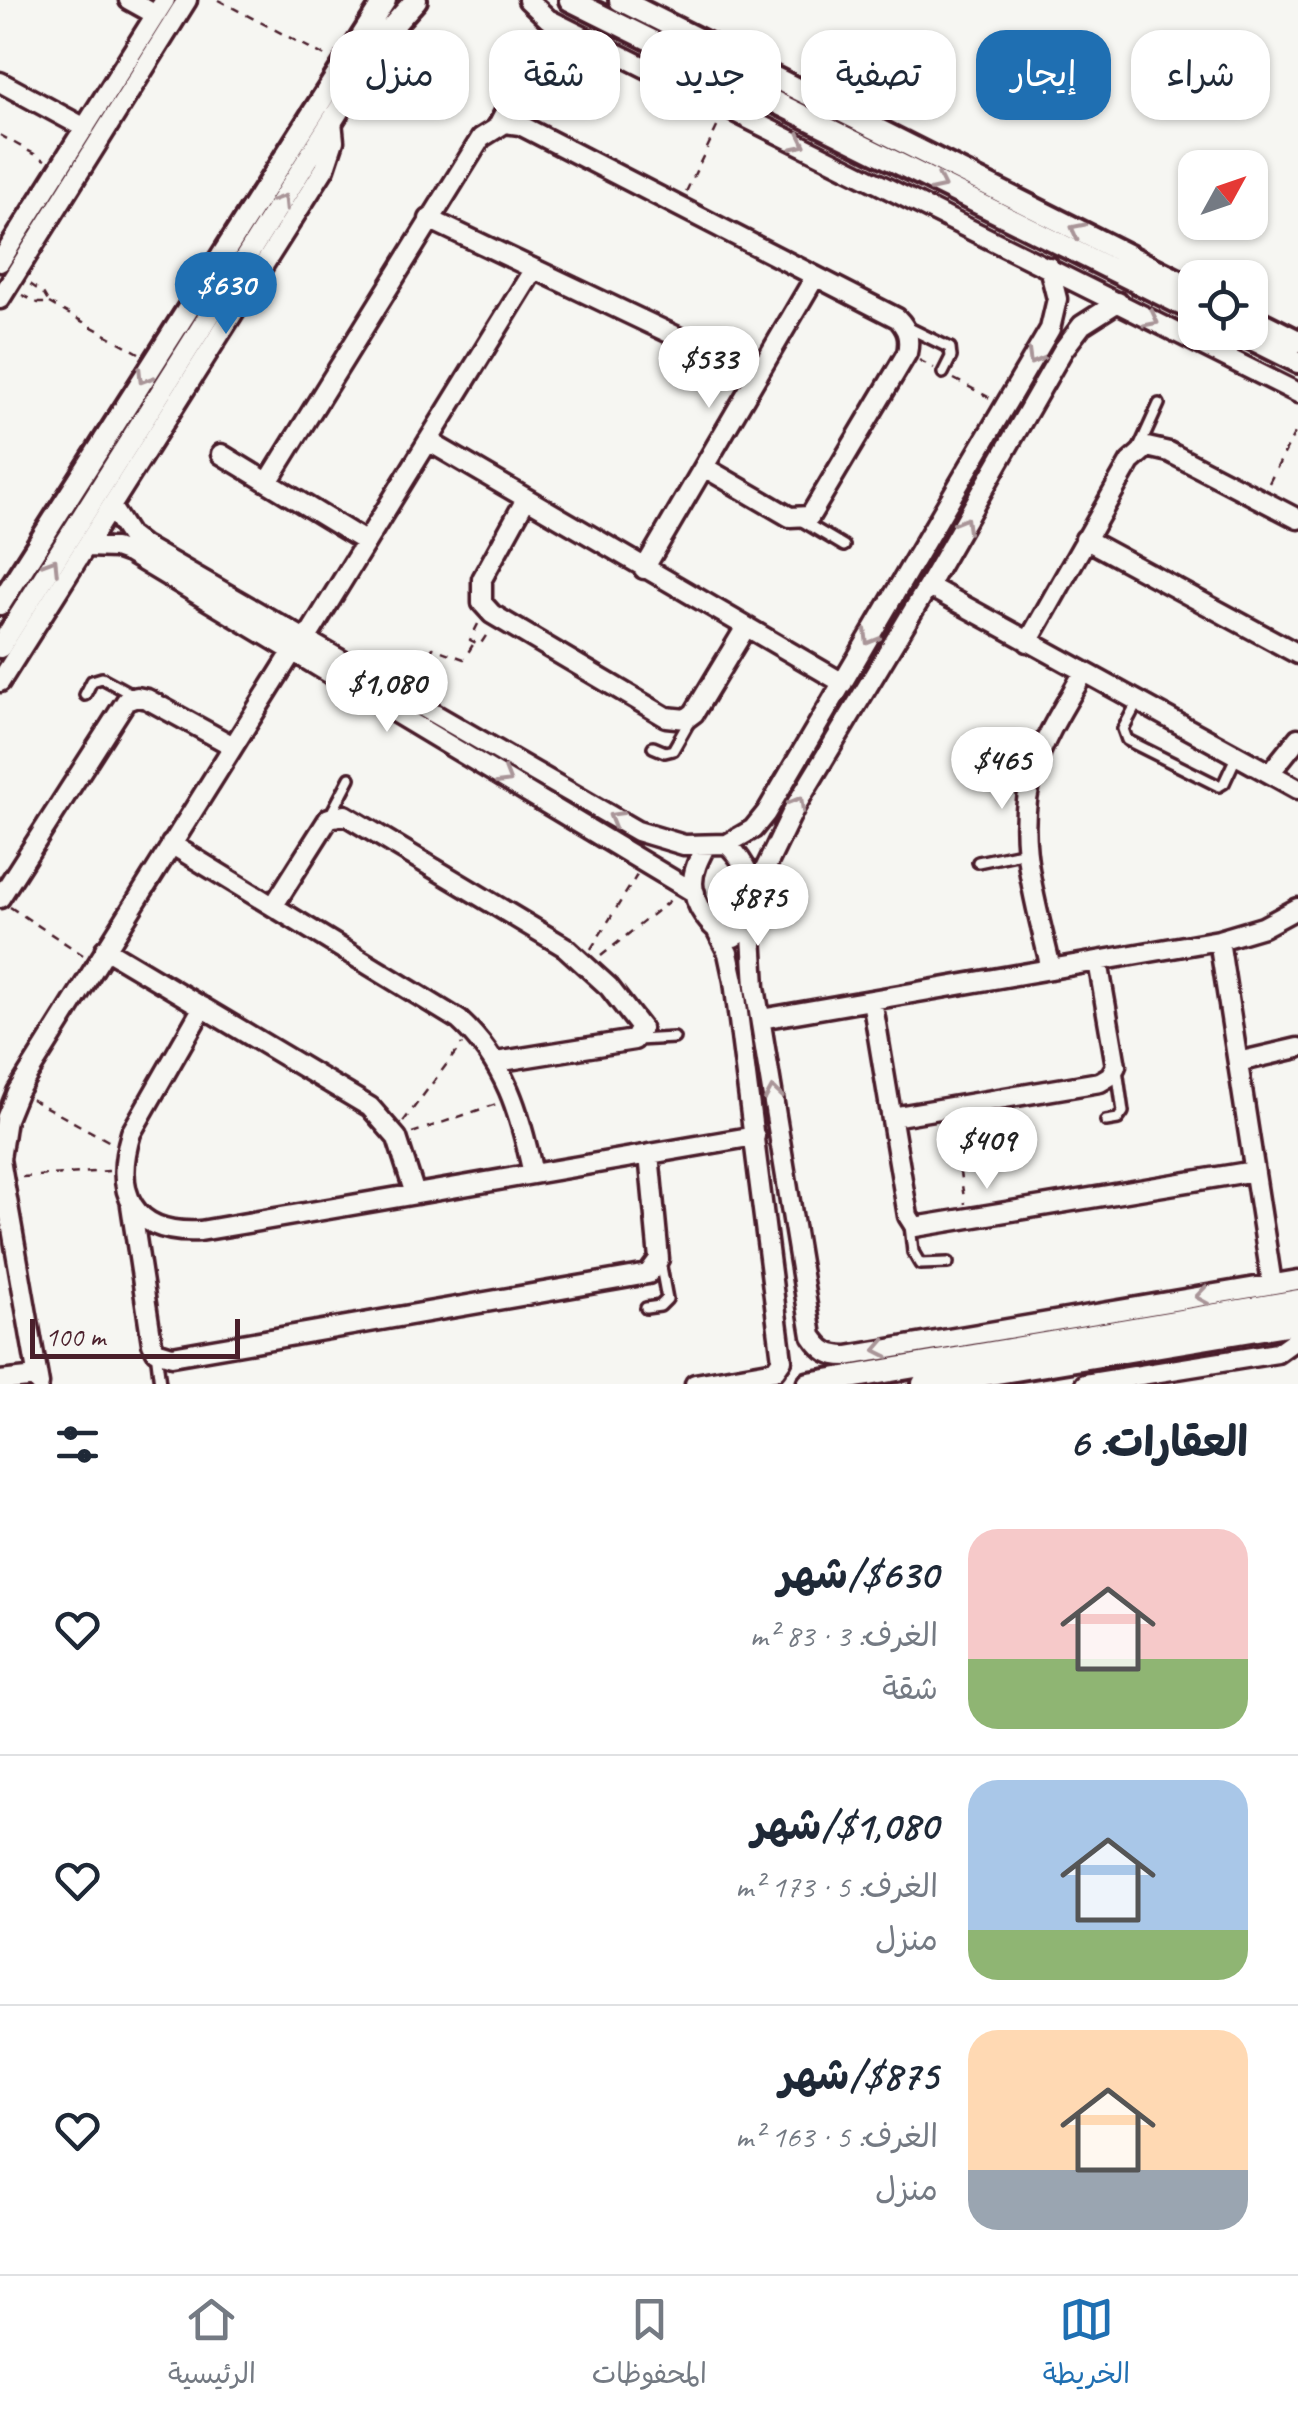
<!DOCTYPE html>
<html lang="ar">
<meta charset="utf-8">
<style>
:root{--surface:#fff;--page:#f6f6f7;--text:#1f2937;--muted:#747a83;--line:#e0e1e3;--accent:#1f6fb2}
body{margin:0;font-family:Caveat,"Playpen Sans Arabic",sans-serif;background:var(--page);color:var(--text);direction:rtl;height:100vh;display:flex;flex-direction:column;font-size:38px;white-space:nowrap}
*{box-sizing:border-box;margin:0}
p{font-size:32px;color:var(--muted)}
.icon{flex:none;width:55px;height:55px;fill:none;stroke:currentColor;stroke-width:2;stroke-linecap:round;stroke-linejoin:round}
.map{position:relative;height:1384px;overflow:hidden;direction:ltr}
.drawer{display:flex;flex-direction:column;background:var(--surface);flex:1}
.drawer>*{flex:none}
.guide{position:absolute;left:30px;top:30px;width:1240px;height:90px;direction:rtl;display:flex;gap:20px}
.needle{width:65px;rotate:50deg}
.tools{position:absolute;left:1178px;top:150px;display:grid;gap:20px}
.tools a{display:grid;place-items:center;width:90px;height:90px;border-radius:20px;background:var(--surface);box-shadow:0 2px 8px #0004;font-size:50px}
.scale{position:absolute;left:30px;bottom:25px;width:210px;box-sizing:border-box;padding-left:10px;border:5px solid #4a1f2b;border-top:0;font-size:28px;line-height:35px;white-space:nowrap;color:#4a1f2b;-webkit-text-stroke:8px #f6f6f2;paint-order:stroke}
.price{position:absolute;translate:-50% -85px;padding:0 22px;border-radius:35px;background:#fff;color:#222;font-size:32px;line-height:65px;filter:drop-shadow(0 2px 5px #0008)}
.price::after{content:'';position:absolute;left:50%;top:60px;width:30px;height:22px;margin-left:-15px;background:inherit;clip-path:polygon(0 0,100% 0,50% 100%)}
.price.current{background:var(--accent);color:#fff}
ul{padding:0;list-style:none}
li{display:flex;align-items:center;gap:30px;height:250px;padding:0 50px}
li+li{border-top:2px solid var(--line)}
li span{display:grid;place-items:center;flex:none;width:280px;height:200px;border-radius:30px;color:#555}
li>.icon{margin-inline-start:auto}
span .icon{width:120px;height:120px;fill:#fffc;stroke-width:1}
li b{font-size:42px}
h2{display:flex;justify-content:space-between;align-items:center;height:120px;padding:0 50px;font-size:42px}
.pill{padding:0 35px;border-radius:30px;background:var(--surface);box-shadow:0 2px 8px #0004;font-size:35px;line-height:90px}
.pill.current{background:var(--accent);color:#fff}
.dock{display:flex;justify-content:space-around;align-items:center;height:140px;border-top:2px solid var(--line);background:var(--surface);font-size:28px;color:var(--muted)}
.dock a{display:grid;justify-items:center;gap:5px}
.dock .current{color:var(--accent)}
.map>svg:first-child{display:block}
</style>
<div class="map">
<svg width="1298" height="1384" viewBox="0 0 1298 1384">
<rect width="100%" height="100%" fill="#f6f6f2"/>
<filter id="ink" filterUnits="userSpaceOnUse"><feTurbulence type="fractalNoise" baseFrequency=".01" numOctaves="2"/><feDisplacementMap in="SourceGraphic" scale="20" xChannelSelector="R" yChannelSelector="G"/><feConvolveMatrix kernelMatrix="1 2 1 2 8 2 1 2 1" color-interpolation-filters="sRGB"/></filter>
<g filter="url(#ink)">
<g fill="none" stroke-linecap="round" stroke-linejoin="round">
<g stroke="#4a1f2b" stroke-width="16">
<path id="service" d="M493 125 513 87 520 85 551 99
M907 327 950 348 951 357 943 373
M1138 450 1159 404
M802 521 844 546
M85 695 92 681 102 678 137 697
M1138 701 1123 729 1127 740 1219 786 1224 783 1237 755
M653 747 665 752 673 750 690 720
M330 816 350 778
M978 862 1026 852
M637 1040 674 1038
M1106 1121 1118 1119 1123 1112 1117 1069
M910 1225 913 1252 920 1264 948 1263
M646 1308 660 1306 667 1299 660 1261
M156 1351 160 1384"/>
</g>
<g stroke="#4a1f2b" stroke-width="25">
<path id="minor" d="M129 0 156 15
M528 0 548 19 1298 393
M0 82 85 128
M429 219 758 375
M0 262 165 0
M0 299 187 0
M428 441 843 683
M221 454 366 542
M268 482 481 138 505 123 520 125 897 318C908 329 910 339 907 353L810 516 790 517 704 467
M526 499 482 579V603L492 614 666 717 686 719 694 713 746 627
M111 507 129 535 142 545 637 831 684 845 727 844C751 866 773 915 734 937 712 934 693 905 693 883 693 869 700 857 706 845
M1085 539 1298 654
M86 547 115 548 129 553 695 893
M644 569 815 277
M928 586 1298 789
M307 638 534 269
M1028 642 1130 462 1147 447 1169 452 1298 519
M0 682 325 168 334 141 332 121
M1270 773 1298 738
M171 844 459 1020C506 1063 520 1113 533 1174
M727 844 753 829 766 813 1050 329 1057 299 1049 267
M755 890 795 807 928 586 1063 350 1082 325 1118 302
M0 898 126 701 137 697 147 699 233 746
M274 905 329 818 345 815 565 947 609 987 641 1028 634 1040 496 1062
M751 917 755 987 812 1336C822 1351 830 1356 847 1356L1298 1280
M1219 940 1272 1284
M105 949 370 1107 397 1138 415 1194
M1051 969C1037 904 1012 835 1034 770 1045 735 1066 704 1084 672
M872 1000 908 1216 915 1227 1254 1171
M203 1007 131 1133C113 1193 132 1235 200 1231L755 1136
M761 1019 1219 940 1263 927 1298 908
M1238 1062 1298 1048
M892 1117 1100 1082 1110 1076 1116 1066 1098 961
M0 1159 6 1119 17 1092 293 651
M0 1159 39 1384
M131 1205 152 1343 156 1351 172 1356 648 1274 659 1259 649 1154
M0 1381 37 1377
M695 1384 775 1370 782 1360 734 981 728 953 716 929
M1085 1384 1277 1353 1298 1338"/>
</g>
<g stroke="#4a1f2b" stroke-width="28">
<path id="tertiary" d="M570 0 1195 311
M620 0 1195 289
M1250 317 1298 341
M1238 332 1298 362
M0 604 385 0
M0 647 390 29 416 0"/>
</g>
<g stroke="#4a1f2b" stroke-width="30">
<path id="secondary" d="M809 1384 1298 1301
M924 1384 1298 1322"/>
</g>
<path stroke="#4a1f2b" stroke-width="2.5" stroke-dasharray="8 8" stroke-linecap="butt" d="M218 0 327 57
M556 88 575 50
M0 135 45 160
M686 192 719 123
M22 295 38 303H49L43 293 30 284
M49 303 139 353
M919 360 934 368
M954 379 992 399
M1269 483 1298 427
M478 624 470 640 480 645 489 631
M413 681 433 648 464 659 474 643
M10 907 83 955
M591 949 637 875
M601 956 673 898
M31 1099 112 1143
M403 1122 462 1044
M952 1123 965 1204
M412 1133 499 1103
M22 1177 109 1171"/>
<use href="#service" stroke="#f6f6f2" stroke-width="9"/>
<use href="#minor" stroke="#f6f6f2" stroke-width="18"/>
<use href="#tertiary" stroke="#f6f6f2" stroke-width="20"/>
<use href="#secondary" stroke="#f6f6f2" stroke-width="22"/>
</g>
<defs><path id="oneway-chevron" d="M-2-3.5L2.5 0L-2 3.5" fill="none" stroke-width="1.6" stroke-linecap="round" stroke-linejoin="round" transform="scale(2.5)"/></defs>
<g stroke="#a99598">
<use href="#oneway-chevron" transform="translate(799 143) rotate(26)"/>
<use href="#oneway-chevron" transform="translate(939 184) rotate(26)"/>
<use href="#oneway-chevron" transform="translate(282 201) rotate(-58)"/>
<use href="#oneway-chevron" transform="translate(1077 230) rotate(-153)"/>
<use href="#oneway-chevron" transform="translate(1152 320) rotate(27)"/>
<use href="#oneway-chevron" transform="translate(1034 358) rotate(120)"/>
<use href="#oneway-chevron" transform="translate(144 377) rotate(122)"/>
<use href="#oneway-chevron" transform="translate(964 524) rotate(-60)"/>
<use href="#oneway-chevron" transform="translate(52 565) rotate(-58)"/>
<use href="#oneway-chevron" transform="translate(870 638) rotate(121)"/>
<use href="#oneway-chevron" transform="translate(505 778) rotate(31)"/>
<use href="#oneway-chevron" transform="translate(798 803) rotate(-60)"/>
<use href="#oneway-chevron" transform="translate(615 818) rotate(-150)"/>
<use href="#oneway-chevron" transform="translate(773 1093) rotate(-99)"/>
<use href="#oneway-chevron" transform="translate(1202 1296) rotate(171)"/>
<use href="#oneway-chevron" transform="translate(881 1349) rotate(169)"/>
</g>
</g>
</svg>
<div class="tools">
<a><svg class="needle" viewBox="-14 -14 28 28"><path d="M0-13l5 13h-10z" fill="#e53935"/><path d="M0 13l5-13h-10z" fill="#747a83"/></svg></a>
<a><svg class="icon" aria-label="locate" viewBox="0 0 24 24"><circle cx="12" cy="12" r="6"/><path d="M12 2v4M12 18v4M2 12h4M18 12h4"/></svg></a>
</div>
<div class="scale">100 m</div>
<b class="price current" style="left:226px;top:337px">$630</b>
<b class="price" style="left:709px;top:411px">$533</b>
<b class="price" style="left:387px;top:735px">$1,080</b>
<b class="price" style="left:1002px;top:812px">$465</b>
<b class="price" style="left:758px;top:949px">$875</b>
<b class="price" style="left:987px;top:1192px">$409</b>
<div class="guide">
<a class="pill">شراء</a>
<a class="pill current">إيجار</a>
<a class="pill">تصفية</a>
<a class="pill">جديد</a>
<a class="pill">شقة</a>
<a class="pill">منزل</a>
</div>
</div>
<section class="drawer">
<h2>العقارات: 6<svg class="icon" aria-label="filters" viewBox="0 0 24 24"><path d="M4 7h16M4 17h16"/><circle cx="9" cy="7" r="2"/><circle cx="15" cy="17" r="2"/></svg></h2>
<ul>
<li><span style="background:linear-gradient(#f6c9c9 65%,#8fb573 0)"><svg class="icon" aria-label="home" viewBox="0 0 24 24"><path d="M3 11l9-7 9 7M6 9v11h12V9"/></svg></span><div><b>$630/شهر</b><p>الغرف: 3 · 83 m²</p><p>شقة</p></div><svg class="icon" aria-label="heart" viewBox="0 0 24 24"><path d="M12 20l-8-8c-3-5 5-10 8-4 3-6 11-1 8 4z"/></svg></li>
<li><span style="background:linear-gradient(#a9c7e8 75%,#8fb573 0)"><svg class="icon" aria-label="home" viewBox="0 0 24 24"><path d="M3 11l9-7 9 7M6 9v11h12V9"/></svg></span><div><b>$1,080/شهر</b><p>الغرف: 5 · 173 m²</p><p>منزل</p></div><svg class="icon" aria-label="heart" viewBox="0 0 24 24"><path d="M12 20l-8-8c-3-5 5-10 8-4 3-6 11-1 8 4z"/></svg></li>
<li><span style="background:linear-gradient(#ffd9b3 70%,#9aa5b1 0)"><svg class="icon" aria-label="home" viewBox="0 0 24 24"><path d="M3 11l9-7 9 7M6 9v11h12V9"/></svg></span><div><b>$875/شهر</b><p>الغرف: 5 · 163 m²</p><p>منزل</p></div><svg class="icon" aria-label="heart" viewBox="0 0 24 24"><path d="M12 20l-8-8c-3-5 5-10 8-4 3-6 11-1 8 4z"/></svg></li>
</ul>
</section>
<nav class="dock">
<a class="current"><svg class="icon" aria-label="map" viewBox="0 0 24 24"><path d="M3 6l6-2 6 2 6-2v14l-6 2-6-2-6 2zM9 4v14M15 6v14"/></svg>الخريطة</a>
<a><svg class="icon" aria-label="saved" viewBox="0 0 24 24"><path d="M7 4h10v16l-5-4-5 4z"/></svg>المحفوظات</a>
<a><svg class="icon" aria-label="home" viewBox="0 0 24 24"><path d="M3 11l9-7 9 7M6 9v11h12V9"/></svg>الرئيسية</a>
</nav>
